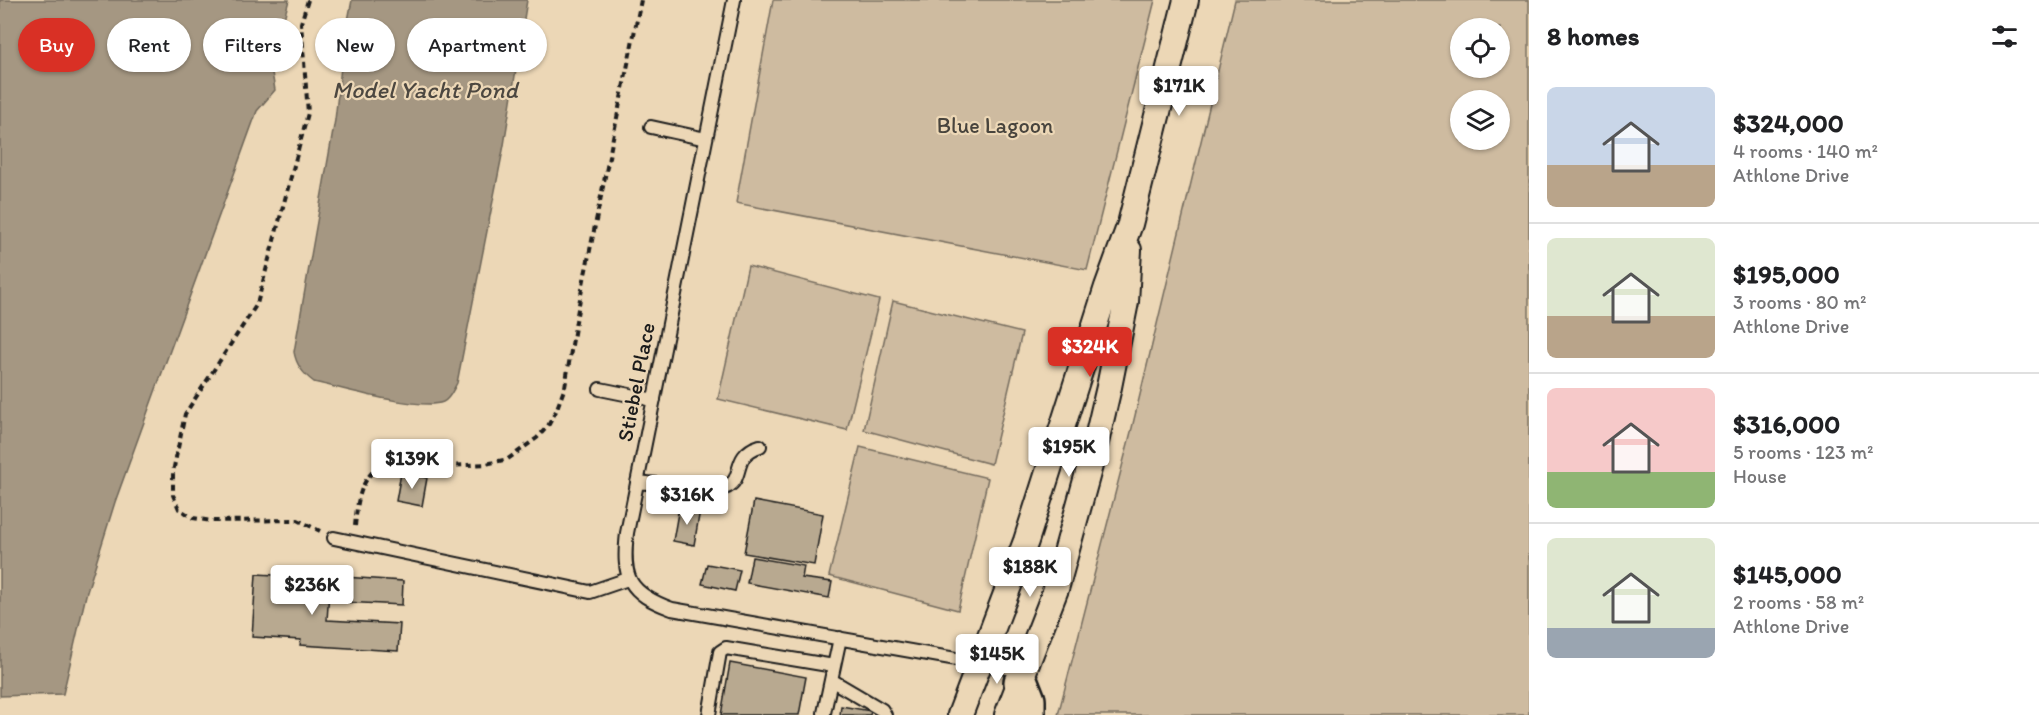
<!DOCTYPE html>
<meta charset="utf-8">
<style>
:root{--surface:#fff;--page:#f2f2f2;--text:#202124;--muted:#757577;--line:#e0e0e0;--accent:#d93025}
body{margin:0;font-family:Itim,sans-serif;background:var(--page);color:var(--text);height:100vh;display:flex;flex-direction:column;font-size:22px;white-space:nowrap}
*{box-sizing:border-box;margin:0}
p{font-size:20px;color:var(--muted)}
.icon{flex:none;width:33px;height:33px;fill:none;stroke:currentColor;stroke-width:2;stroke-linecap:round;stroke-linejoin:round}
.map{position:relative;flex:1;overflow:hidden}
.side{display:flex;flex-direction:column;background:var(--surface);width:510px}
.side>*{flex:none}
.top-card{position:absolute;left:18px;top:18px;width:570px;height:54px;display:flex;gap:12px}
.fabs{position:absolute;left:1450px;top:18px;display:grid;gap:12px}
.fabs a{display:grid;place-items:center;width:60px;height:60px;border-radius:50%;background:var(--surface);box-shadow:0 2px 4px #0004;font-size:30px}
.price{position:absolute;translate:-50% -51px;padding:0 14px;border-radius:6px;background:#fff;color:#222;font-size:20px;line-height:39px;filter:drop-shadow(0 2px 3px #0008)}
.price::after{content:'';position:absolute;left:50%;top:36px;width:18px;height:14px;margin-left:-9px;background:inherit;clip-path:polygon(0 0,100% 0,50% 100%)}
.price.on{background:var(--accent);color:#fff}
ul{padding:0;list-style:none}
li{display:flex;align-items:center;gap:18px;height:150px;padding:0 18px}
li+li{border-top:2px solid var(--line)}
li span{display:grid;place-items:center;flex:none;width:168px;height:120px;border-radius:9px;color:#555}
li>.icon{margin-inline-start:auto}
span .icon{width:72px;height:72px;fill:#fffc;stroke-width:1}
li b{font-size:26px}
h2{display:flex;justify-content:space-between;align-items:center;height:72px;padding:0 18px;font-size:26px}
.chip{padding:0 21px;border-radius:27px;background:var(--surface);box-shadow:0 2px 4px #0004;font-size:21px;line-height:54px}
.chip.on{background:var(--accent);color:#fff}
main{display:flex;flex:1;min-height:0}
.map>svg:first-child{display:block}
</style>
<main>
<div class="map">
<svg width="1529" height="715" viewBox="0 0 1529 715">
<rect width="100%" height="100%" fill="#ecd7b6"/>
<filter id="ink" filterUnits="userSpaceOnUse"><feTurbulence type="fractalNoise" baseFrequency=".0167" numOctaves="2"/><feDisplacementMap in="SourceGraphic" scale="12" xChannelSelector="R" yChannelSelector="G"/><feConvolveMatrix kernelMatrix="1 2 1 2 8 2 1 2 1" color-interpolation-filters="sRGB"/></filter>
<g filter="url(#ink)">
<path fill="#cebba0" stroke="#756c5e" stroke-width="1.5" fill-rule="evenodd" d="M773 0H1155L1087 270 736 203Z
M1235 0H1529V715H1058L1132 428ZM1500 28V68H1461V28ZM1500 100V140H1461V100Z
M748 266 879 300 847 430 718 399Z
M893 301 1022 333 991 464 864 430Z
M860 447 988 478 958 610 829 576Z"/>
<path fill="#a59782" stroke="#6e6659" stroke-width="1.5" d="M0 0H289L271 67 275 90 257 111 115 502 86 595 63 694 0 696Z
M352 0H527L504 145 457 383C453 390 450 399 443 402 419 411 341 388 314 382 303 374 296 364 294 352L335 120 344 41Z"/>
<path fill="#b8a990" stroke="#1c1c1c" stroke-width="1.5" d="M401 473 427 478 422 506 396 501Z
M754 501 823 514 814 565 744 553Z
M679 507 700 510 694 545 673 541Z
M752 557 804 566 802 578 832 582 829 598 747 583Z
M707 564 740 570 735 591 702 584Z
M256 574 330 578 327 620 400 624 398 651 300 645 301 640 252 637Z
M344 577 403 581 402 605 343 602Z
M730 663 806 677 799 715H721Z
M841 706 871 711 870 715H840Z"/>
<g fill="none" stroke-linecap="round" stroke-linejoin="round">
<g stroke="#1c1c1c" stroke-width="16">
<path id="service" d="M734 0 627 533C622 578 628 593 672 609L1025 671
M651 127 706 139
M600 389 654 400
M637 482C654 483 715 493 727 487 745 478 731 455 760 446
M334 538 590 592 628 579
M831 680 882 710 885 715
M824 713 840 638
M709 715 720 652 726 648 834 666"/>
</g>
<g stroke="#1c1c1c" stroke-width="28">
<path id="minor" d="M960 715 1026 541 1107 287 1130 224 1186 0
M1007 715 1056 589 1094 451 1109 387 1126 302 1129 250"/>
</g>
<g stroke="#1c1c1c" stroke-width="38">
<path id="secondary" d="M1021 682 1028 700V715"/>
</g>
<path stroke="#1c1c1c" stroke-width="4" stroke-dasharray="6 4.5" stroke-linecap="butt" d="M308 0 301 23 308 113 257 304 185 414 173 472V495L179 509 193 518 212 521 298 520 320 531
M355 526C358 494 361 475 391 458L445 466 486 464 508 459 537 438 548 426 556 411 565 387 578 309 641 0"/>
<use href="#service" stroke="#ecd7b6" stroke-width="12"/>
<use href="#minor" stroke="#ecd7b6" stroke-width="24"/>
<use href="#secondary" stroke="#ecd7b6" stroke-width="33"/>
</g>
</g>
<g text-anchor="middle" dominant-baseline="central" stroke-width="4.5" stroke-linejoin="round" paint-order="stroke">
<g font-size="22" fill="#48443d" stroke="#ecd7b6">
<text x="995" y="125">Blue Lagoon</text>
</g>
<g font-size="22" fill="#1c1c1c" stroke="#ecd7b6">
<text transform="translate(636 382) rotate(-79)">Stiebel Place</text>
</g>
<g font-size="24" font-style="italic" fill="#4c4740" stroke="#ecd7b6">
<text x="425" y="89">Model Yacht Pond</text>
</g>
</g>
</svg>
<div class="fabs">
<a><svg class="icon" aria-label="locate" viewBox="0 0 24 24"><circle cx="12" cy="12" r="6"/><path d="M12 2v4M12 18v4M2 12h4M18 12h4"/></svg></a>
<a><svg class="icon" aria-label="layers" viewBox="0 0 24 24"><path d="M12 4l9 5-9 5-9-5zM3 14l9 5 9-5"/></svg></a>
</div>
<b class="price" style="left:1179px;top:117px">$171K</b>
<b class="price on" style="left:1090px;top:378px">$324K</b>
<b class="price" style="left:1069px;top:478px">$195K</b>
<b class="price" style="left:412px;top:490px">$139K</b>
<b class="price" style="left:687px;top:526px">$316K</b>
<b class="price" style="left:1030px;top:598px">$188K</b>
<b class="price" style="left:312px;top:616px">$236K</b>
<b class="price" style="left:997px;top:685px">$145K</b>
<div class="top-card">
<a class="chip on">Buy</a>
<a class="chip">Rent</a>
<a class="chip">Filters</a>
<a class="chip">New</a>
<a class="chip">Apartment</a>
</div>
</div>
<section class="side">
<h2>8 homes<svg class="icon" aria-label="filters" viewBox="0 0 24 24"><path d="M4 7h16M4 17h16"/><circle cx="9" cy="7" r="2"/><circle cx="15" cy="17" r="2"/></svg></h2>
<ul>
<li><span style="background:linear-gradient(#c9d6e8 65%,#b9a48a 0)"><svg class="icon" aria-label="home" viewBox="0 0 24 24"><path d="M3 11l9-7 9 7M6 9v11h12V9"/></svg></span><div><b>$324,000</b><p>4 rooms · 140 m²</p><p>Athlone Drive</p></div></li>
<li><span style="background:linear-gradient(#dfe7d0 65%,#b9a48a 0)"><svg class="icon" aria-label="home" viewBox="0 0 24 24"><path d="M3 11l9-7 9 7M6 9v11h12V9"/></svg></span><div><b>$195,000</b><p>3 rooms · 80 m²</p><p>Athlone Drive</p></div></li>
<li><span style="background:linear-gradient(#f6c9c9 70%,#8fb573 0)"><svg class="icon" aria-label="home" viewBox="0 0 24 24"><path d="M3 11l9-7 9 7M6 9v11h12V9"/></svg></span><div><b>$316,000</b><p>5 rooms · 123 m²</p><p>House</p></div></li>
<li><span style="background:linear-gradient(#dfe7d0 75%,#9aa5b1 0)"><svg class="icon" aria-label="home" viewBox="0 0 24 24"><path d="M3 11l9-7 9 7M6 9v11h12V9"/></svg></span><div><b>$145,000</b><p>2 rooms · 58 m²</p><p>Athlone Drive</p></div></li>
</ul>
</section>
</main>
